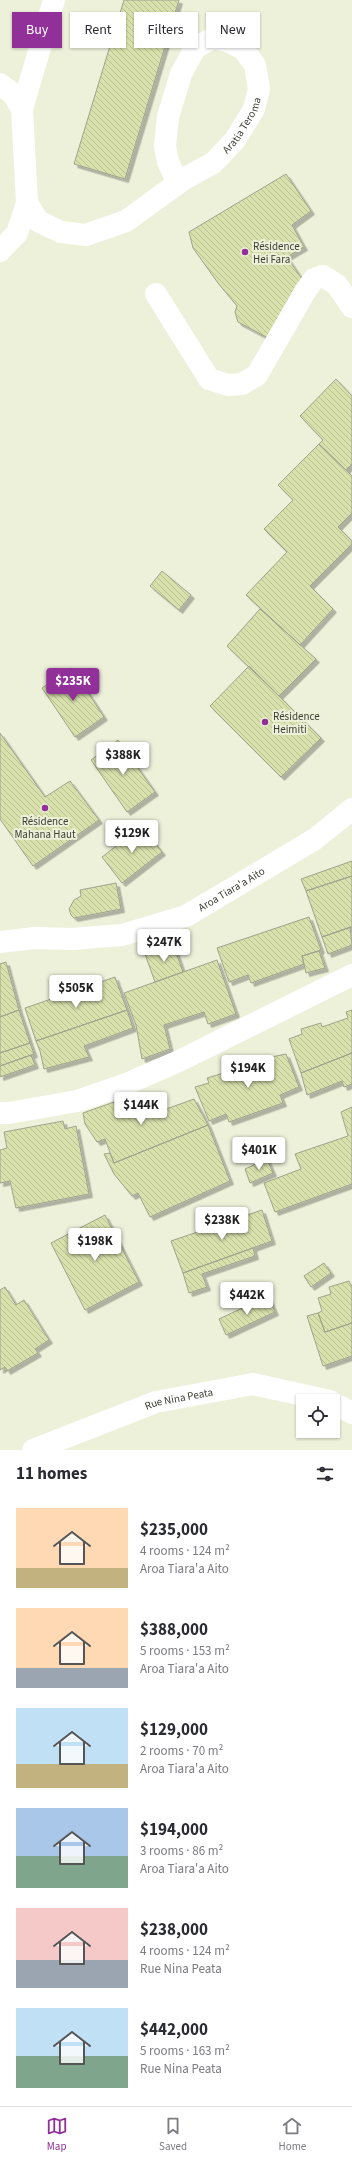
<!DOCTYPE html>
<meta charset="utf-8">
<style>
:root{--surface:#fff;--page:#f2f2f3;--text:#2b2b33;--muted:#7c7c81;--line:#e1e1e2;--accent:#913098}
body{margin:0;font-family:"Source Sans 3",sans-serif;background:var(--page);color:var(--text);height:100vh;display:flex;flex-direction:column;font-size:15px;white-space:nowrap}
*{box-sizing:border-box;margin:0}
p{font-size:13px;color:var(--muted)}
.icon{flex:none;width:22px;height:22px;fill:none;stroke:currentColor;stroke-width:2;stroke-linecap:round;stroke-linejoin:round}
.map{position:relative;height:1450px;overflow:hidden}
.details{display:flex;flex-direction:column;background:var(--surface);flex:1}
.details>*{flex:none}
.hud{position:absolute;left:12px;top:12px;width:328px;height:36px;display:flex;gap:8px}
.fabs{position:absolute;left:296px;top:1394px;display:grid;gap:8px}
.fabs a{display:grid;place-items:center;width:44px;height:44px;border-radius:0px;background:var(--surface);box-shadow:0 1px 3px #0004;font-size:20px}
.price{position:absolute;translate:-50% -34px;padding:0 9px;border-radius:4px;background:#fff;color:#222;font-size:13px;line-height:26px;filter:drop-shadow(0 1px 2px #0008)}
.price::after{content:'';position:absolute;left:50%;top:24px;width:12px;height:9px;margin-left:-6px;background:inherit;clip-path:polygon(0 0,100% 0,50% 100%)}
.price.current{background:var(--accent);color:#fff}
ul{padding:0;list-style:none}
li{display:flex;align-items:center;gap:12px;height:100px;padding:0 16px}
li span{display:grid;place-items:center;flex:none;width:112px;height:80px;border-radius:0px;color:#555}
li>.icon{margin-inline-start:auto}
span .icon{width:48px;height:48px;fill:#fffc;stroke-width:1}
li b{font-size:17px}
h2{display:flex;justify-content:space-between;align-items:center;height:48px;padding:0 16px;font-size:17px}
.pill{padding:0 14px;border-radius:0px;background:var(--surface);box-shadow:0 1px 3px #0004;font-size:14px;line-height:36px}
.pill.current{background:var(--accent);color:#fff}
.tab-bar{display:flex;justify-content:space-around;align-items:center;height:56px;border-top:1px solid var(--line);background:var(--surface);font-size:11px;color:var(--muted)}
.tab-bar a{display:grid;justify-items:center;gap:2px}
.tab-bar .current{color:var(--accent)}
.map>svg:first-child{display:block}
</style>
<div class="map">
<svg width="352" height="1450" viewBox="0 0 352 1450">
<defs>
<pattern id="building-back-hatch" width="6" height="6" patternUnits="userSpaceOnUse"><rect width="6" height="6" fill="#d8e0ac"/><path d="M-1 5l2 2M0 0l6 6M5-1l2 2" fill="none" stroke="#bac195"/></pattern>
<filter id="shadow"><feDropShadow dx="3.5" dy="3.5" stdDeviation="0" flood-color="#0004"/></filter>
</defs>
<rect width="100%" height="100%" fill="#edf1da"/>
<path fill="url(#building-back-hatch)" stroke="#9fa38d" filter="url(#shadow)" d="M124 0H179L125 179 74 164Z
M286 174 311 211 292 225 304 247 287 257 302 279 270 339 238 322 235 312 237 306 218 283 193 248 189 232Z
M336 379 352 396V464L346 470 319 444 323 440 300 416Z
M319 444 352 476V513L338 527 352 541V544L310 586 333 609 300 645 246 595 287 552 264 529 293 500 278 485Z
M162 571 191 595 179 610 150 586Z
M260 609 316 659 279 696 227 646Z
M249 666 321 738 281 777 210 706Z
M72 668 104 717 75 737 42 688Z
M0 733 45 797 70 781 99 820 33 866 0 819Z
M118 740 155 792 127 812 91 760Z
M142 826 162 852 122 883 102 857Z
M352 861V876L306 891 301 879Z
M352 876V927L322 937 306 891Z
M116 883 121 909 74 918 71 915 69 909 74 900 81 896 80 890Z
M309 917 321 950 302 956 304 964 251 983 248 975 229 982 217 948Z
M350 927 352 945 328 954 322 937Z
M173 944 183 972 155 982 145 954Z
M319 951 325 968 306 973 302 956Z
M217 960 236 1014 208 1024 204 1012 164 1025 170 1049 142 1059 136 1025 124 993Z
M6 962 19 1010 0 1017V964Z
M115 977 127 1010 36 1041 25 1008Z
M19 1010 30 1043 0 1053V1017Z
M127 1010 133 1028 84 1046 89 1057 44 1069 40 1051 36 1041Z
M352 1010V1053L301 1073 289 1039 302 1034 301 1029 321 1023 322 1027 348 1018 346 1012Z
M30 1043 34 1054 0 1066V1053Z
M352 1053V1084L344 1087 342 1081 307 1095 301 1073Z
M286 1054 299 1087 280 1095 283 1103 229 1122 226 1114 209 1121 195 1087 209 1083 207 1078 227 1072 228 1075 254 1067 252 1061Z
M31 1055 35 1065 0 1077V1066Z
M131 1096 141 1118 194 1099 208 1125 114 1163 105 1139 97 1142 85 1124 83 1113Z
M352 1107V1184L275 1212 264 1183 301 1169 295 1154 348 1136 341 1112Z
M63 1121 65 1129 76 1126 89 1194 16 1208 10 1181 0 1183V1150L7 1148 4 1132Z
M208 1125 230 1181 150 1217 138 1193 132 1196 114 1174 104 1154 110 1153 114 1163Z
M267 1159 273 1173 250 1183 245 1169Z
M262 1210 272 1241 183 1273 171 1241Z
M105 1215 139 1282 85 1310 51 1243Z
M253 1248 255 1256 202 1274 207 1287 189 1293 183 1273Z
M324 1263 331 1273 311 1287 304 1276Z
M349 1281 352 1287V1323L325 1332 318 1313 322 1311 318 1298 331 1294 329 1287Z
M5 1287 16 1305 24 1300 49 1340 35 1349 38 1353 7 1371 5 1367 0 1370V1290Z
M268 1296 275 1312 226 1335 219 1319Z
M318 1313 325 1332 352 1323V1356L323 1366 307 1316Z"/>
<g fill="none" stroke-linecap="round" stroke-linejoin="round">
<g stroke="#fff" stroke-width="22">
<path id="s1" d="M0 84 13 94 22 109 27 203 38 221 61 232 86 235 126 221 184 179 213 163 235 140 254 109 259 89 255 65 243 49 227 41 213 38 195 48 181 74 168 117 165 146 168 162 178 183"/>
<path d="M22 109 54 0"/>
<path d="M0 251 17 233 27 203"/>
<path d="M156 294 209 379 228 385 242 384 257 375 306 290 314 279 323 276 337 285 352 307"/>
<path d="M0 1113H9L77 1101 124 1085 179 1061 352 975"/>
<path d="M333 1403 352 1413"/>
<path id="s2" d="M33 1450 156 1402 253 1384 330 1401"/>
</g>
<path stroke="#fff" stroke-width="22" id="s3" d="M0 942 35 938 72 939 122 935 186 916 315 839 352 809"/>
</g>
<g fill="#913098" stroke="#edf1da" stroke-width="1.5">
<circle cx="245" cy="252" r="4"/>
<circle cx="265" cy="722" r="4"/>
<circle cx="45" cy="808" r="4"/>
</g>
<g text-anchor="middle" dominant-baseline="central" stroke-width="4" stroke-linejoin="round" paint-order="stroke">
<g font-size="11" fill="#3c3e34" stroke="#edf1da">
<text stroke="none"><textPath href="#s1" startOffset="395">Aratia Teroma</textPath></text>
<text stroke="none"><textPath href="#s3" startOffset="242">Aroa Tiara'a Aito</textPath></text>
<text stroke="none"><textPath href="#s2" startOffset="155">Rue Nina Peata</textPath></text>
</g>
<g font-size="11" fill="#3c3e34" stroke="#edf1da" text-anchor="start">
<text x="253" y="246">Résidence<tspan x="253" dy="13">Hei Fara</tspan></text>
<text x="273" y="716">Résidence<tspan x="273" dy="13">Heimiti</tspan></text>
<text x="45" y="821" text-anchor="middle">Résidence<tspan x="45" dy="13">Mahana Haut</tspan></text>
</g>
</g>
</svg>
<div class="fabs">
<a><svg class="icon" aria-label="locate" viewBox="0 0 24 24"><circle cx="12" cy="12" r="6"/><path d="M12 2v4M12 18v4M2 12h4M18 12h4"/></svg></a>
</div>
<b class="price current" style="left:73px;top:702px">$235K</b>
<b class="price" style="left:123px;top:776px">$388K</b>
<b class="price" style="left:132px;top:854px">$129K</b>
<b class="price" style="left:164px;top:963px">$247K</b>
<b class="price" style="left:76px;top:1009px">$505K</b>
<b class="price" style="left:248px;top:1089px">$194K</b>
<b class="price" style="left:141px;top:1126px">$144K</b>
<b class="price" style="left:259px;top:1171px">$401K</b>
<b class="price" style="left:222px;top:1241px">$238K</b>
<b class="price" style="left:95px;top:1262px">$198K</b>
<b class="price" style="left:247px;top:1316px">$442K</b>
<div class="hud">
<a class="pill current">Buy</a>
<a class="pill">Rent</a>
<a class="pill">Filters</a>
<a class="pill">New</a>
</div>
</div>
<section class="details">
<h2>11 homes<svg class="icon" aria-label="filters" viewBox="0 0 24 24"><path d="M4 7h16M4 17h16"/><circle cx="9" cy="7" r="2"/><circle cx="15" cy="17" r="2"/></svg></h2>
<ul>
<li><span style="background:linear-gradient(#ffd9b3 75%,#c2b280 0)"><svg class="icon" aria-label="home" viewBox="0 0 24 24"><path d="M3 11l9-7 9 7M6 9v11h12V9"/></svg></span><div><b>$235,000</b><p>4 rooms · 124 m²</p><p>Aroa Tiara'a Aito</p></div></li>
<li><span style="background:linear-gradient(#ffd9b3 75%,#9aa5b1 0)"><svg class="icon" aria-label="home" viewBox="0 0 24 24"><path d="M3 11l9-7 9 7M6 9v11h12V9"/></svg></span><div><b>$388,000</b><p>5 rooms · 153 m²</p><p>Aroa Tiara'a Aito</p></div></li>
<li><span style="background:linear-gradient(#bfe0f5 70%,#c2b280 0)"><svg class="icon" aria-label="home" viewBox="0 0 24 24"><path d="M3 11l9-7 9 7M6 9v11h12V9"/></svg></span><div><b>$129,000</b><p>2 rooms · 70 m²</p><p>Aroa Tiara'a Aito</p></div></li>
<li><span style="background:linear-gradient(#a9c7e8 60%,#7fa58c 0)"><svg class="icon" aria-label="home" viewBox="0 0 24 24"><path d="M3 11l9-7 9 7M6 9v11h12V9"/></svg></span><div><b>$194,000</b><p>3 rooms · 86 m²</p><p>Aroa Tiara'a Aito</p></div></li>
<li><span style="background:linear-gradient(#f6c9c9 65%,#9aa5b1 0)"><svg class="icon" aria-label="home" viewBox="0 0 24 24"><path d="M3 11l9-7 9 7M6 9v11h12V9"/></svg></span><div><b>$238,000</b><p>4 rooms · 124 m²</p><p>Rue Nina Peata</p></div></li>
<li><span style="background:linear-gradient(#bfe0f5 60%,#7fa58c 0)"><svg class="icon" aria-label="home" viewBox="0 0 24 24"><path d="M3 11l9-7 9 7M6 9v11h12V9"/></svg></span><div><b>$442,000</b><p>5 rooms · 163 m²</p><p>Rue Nina Peata</p></div></li>
</ul>
</section>
<nav class="tab-bar">
<a class="current"><svg class="icon" aria-label="map" viewBox="0 0 24 24"><path d="M3 6l6-2 6 2 6-2v14l-6 2-6-2-6 2zM9 4v14M15 6v14"/></svg>Map</a>
<a><svg class="icon" aria-label="saved" viewBox="0 0 24 24"><path d="M7 4h10v16l-5-4-5 4z"/></svg>Saved</a>
<a><svg class="icon" aria-label="home" viewBox="0 0 24 24"><path d="M3 11l9-7 9 7M6 9v11h12V9"/></svg>Home</a>
</nav>
